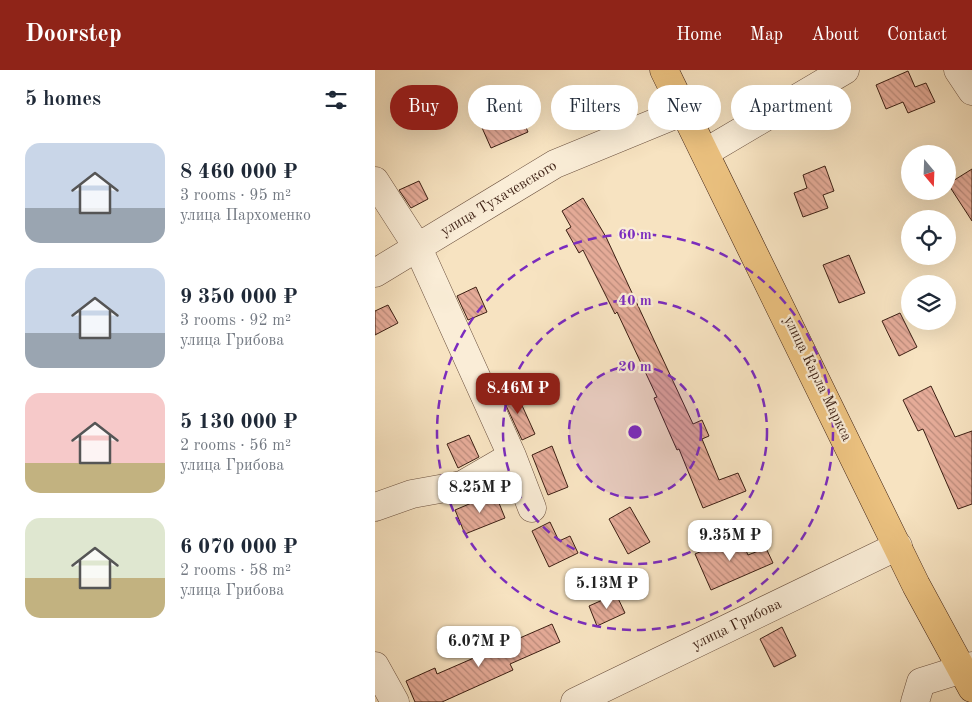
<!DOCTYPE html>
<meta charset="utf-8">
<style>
:root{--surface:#fff;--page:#f6f6f7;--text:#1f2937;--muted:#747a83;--accent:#8f2418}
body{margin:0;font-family:"Old Standard TT",serif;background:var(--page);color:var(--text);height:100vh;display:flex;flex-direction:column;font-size:19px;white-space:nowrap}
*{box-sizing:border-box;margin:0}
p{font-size:16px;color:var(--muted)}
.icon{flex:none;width:28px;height:28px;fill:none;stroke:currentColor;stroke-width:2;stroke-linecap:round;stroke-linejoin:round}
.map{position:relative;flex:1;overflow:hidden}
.drawer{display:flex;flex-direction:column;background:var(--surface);width:375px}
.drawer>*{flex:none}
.guide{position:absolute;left:15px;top:15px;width:475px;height:45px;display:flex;gap:10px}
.needle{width:32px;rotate:161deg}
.buttons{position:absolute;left:526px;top:75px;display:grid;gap:10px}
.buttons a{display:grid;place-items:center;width:55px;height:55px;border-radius:50%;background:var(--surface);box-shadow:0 5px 20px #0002;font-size:25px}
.price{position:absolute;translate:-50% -42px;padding:0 11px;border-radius:10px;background:#fff;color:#222;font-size:16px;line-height:32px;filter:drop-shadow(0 1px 2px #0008)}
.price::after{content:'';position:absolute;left:50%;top:30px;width:15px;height:11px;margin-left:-8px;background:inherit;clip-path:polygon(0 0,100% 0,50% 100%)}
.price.on{background:var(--accent);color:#fff}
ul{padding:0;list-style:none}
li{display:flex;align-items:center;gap:15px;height:125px;padding:0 25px}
li span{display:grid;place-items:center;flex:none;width:140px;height:100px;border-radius:15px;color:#555}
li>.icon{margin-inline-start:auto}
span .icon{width:60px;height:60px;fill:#fffc;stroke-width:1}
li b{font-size:21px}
h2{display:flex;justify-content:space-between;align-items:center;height:60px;padding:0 25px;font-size:21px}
.chip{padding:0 18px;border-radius:22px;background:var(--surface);box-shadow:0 5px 20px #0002;font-size:18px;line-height:45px}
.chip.on{background:var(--accent);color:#fff}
header{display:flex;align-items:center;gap:30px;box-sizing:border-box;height:70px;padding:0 25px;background:var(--accent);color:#fff}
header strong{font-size:24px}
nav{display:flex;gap:28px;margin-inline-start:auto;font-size:18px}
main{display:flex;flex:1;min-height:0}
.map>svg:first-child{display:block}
</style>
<header>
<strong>Doorstep</strong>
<nav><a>Home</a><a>Map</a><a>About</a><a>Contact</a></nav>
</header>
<main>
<section class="drawer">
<h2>5 homes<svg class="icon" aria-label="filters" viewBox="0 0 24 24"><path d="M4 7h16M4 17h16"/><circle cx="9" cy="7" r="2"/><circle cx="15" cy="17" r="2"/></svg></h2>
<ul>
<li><span style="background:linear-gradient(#c9d6e8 65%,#9aa5b1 0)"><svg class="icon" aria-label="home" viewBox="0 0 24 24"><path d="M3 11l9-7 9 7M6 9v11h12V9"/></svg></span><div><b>8 460 000 ₽</b><p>3 rooms · 95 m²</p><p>улица Пархоменко</p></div></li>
<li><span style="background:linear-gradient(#c9d6e8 65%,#9aa5b1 0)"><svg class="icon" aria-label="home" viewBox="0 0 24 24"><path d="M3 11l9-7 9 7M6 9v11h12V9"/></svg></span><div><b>9 350 000 ₽</b><p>3 rooms · 92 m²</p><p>улица Грибова</p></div></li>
<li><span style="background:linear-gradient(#f6c9c9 70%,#c2b280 0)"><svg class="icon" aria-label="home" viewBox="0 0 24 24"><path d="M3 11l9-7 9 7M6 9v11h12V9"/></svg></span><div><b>5 130 000 ₽</b><p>2 rooms · 56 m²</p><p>улица Грибова</p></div></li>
<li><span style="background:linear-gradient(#dfe7d0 60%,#c2b280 0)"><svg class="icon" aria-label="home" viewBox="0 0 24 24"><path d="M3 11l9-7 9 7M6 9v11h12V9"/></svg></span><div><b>6 070 000 ₽</b><p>2 rooms · 58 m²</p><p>улица Грибова</p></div></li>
</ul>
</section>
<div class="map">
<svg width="597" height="632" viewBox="0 0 597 632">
<defs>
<pattern id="building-back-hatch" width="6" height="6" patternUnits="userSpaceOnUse" patternTransform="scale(1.25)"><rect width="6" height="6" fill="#e5ab98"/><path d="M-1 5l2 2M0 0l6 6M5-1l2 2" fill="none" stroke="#bb8b7b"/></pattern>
</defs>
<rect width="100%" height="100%" fill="#f7e3c1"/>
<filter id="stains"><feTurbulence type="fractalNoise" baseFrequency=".004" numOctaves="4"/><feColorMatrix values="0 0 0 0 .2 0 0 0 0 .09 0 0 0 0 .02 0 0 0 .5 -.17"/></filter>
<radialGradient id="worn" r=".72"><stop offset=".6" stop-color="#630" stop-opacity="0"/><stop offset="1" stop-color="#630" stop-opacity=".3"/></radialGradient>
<path fill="url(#building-back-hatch)" stroke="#3c1f13" d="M533 1 540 17 551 13 560 32 533 43 528 32 511 39 501 15Z
M141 34 153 62 116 78 104 51Z
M450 96 459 121 448 125 453 138 428 147 419 123 432 118 428 105Z
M597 99V151L573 114Z
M44 111 53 129 36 138 24 120Z
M208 128 231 167 318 354 327 350 334 366 327 369 344 410 363 403 371 421 328 438 304 379 302 380 279 328 282 327 242 242 240 244 208 180 204 183 191 160 196 157 187 141Z
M474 185 490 223 464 233 448 195Z
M101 217 112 242 93 250 82 226Z
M13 235 23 253 0 265V241Z
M525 243 542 277 524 286 507 251Z
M556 316 580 367 597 361V434L583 439 548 359 543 361 528 330Z
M140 320 160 364 147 370 127 327Z
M94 365 104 387 83 398 72 374Z
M177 376 193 417 173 425 157 385Z
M120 423 130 448 90 464 80 440Z
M255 437 275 472 253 484 234 449Z
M175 452 184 471 195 466 203 483 174 497 157 461Z
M364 465 373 485 391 478 398 493 336 520 320 484Z
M241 524 250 543 222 556 214 536Z
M177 554 185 572 135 594 138 600 67 632H40L31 611 60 598 62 604Z
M407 557 421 586 399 597 385 569Z"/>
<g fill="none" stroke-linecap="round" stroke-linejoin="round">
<g stroke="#6b503e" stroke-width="29">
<path id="minor" d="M583 0 597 21
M331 82 470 0
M0 111 43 178 137 386 157 438
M0 203 180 94 309 41
M0 437 37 424 87 415 137 386
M0 596 20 632
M200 632 523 476
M540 632 546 612 597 596"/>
</g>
<g stroke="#3c1f13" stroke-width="29">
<path id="major" d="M289 0 541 515 597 618"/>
</g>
<use href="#minor" stroke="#faedd7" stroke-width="28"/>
<use href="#major" stroke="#ecc280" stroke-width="28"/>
</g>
<circle cx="260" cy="362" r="66" fill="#7b2cbf" fill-opacity=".12"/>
<g fill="none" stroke="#7b2cbf" stroke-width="2.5" stroke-dasharray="9 6">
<circle cx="260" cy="362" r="66"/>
<circle cx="260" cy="362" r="132"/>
<circle cx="260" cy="362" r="198"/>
</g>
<g text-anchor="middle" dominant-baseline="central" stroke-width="4.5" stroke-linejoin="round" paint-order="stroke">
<g font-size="15" fill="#3c1f13" stroke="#faedd7">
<text transform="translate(124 129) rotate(-31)">улица Тухачевского</text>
<text transform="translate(442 309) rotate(64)">улица Карла Маркса</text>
<text transform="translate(362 555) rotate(-26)">улица Грибова</text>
</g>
</g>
<circle cx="260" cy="362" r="8" fill="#7b2cbf" stroke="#faedd7" stroke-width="2.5"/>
<g font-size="15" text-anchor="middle" font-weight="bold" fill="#7b2cbf" stroke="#faedd7" stroke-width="4.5" stroke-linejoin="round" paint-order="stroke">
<text x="260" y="169">60 m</text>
<text x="260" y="235">40 m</text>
<text x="260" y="301">20 m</text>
</g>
<rect width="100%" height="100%" filter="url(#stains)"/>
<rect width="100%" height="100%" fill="url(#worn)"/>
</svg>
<div class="buttons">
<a><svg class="needle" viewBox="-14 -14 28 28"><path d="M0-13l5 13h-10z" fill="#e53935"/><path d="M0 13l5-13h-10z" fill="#747a83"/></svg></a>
<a><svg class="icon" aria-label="locate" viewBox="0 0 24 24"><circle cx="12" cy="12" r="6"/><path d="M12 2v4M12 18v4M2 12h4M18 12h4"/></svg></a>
<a><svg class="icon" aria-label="layers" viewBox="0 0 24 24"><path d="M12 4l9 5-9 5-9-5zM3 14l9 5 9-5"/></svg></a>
</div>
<b class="price on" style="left:143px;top:345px">8.46M ₽</b>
<b class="price" style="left:105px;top:444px">8.25M ₽</b>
<b class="price" style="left:355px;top:492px">9.35M ₽</b>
<b class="price" style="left:232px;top:540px">5.13M ₽</b>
<b class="price" style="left:104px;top:598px">6.07M ₽</b>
<div class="guide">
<a class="chip on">Buy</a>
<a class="chip">Rent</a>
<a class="chip">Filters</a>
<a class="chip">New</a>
<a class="chip">Apartment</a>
</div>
</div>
</main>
